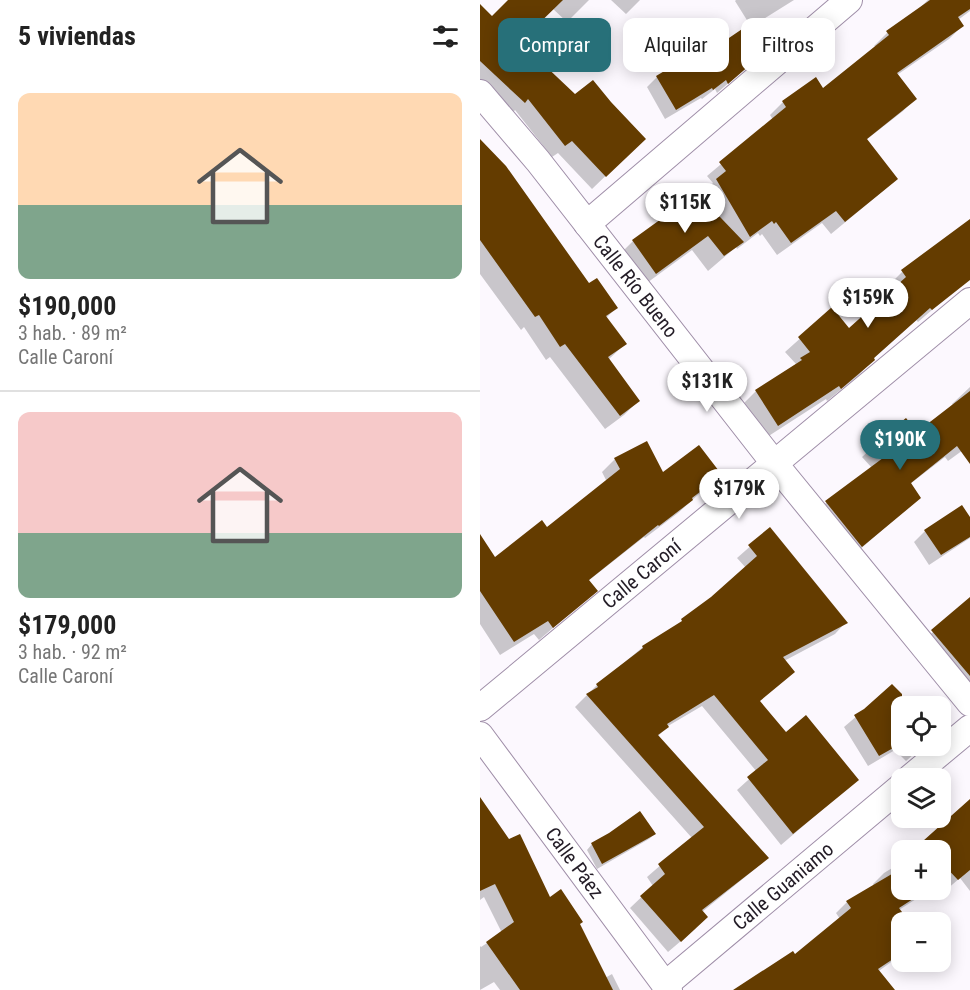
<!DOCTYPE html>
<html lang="es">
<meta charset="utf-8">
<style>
:root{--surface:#fff;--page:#f6f6f6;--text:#222;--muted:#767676;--line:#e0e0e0;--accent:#277079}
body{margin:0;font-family:"Roboto Condensed",sans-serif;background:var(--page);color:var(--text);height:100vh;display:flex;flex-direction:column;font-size:22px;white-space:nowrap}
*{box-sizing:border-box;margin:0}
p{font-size:20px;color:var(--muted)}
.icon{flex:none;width:33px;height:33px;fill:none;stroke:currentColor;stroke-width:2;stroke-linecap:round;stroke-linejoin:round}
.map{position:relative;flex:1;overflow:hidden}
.side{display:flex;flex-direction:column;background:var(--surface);width:480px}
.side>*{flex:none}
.top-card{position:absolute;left:18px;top:18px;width:381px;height:54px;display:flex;gap:12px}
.tools{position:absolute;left:411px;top:696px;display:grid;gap:12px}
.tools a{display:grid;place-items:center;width:60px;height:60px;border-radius:12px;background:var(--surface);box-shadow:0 3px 15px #0003;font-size:30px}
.price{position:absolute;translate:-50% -51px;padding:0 14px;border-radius:21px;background:#fff;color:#222;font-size:20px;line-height:39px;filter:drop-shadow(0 2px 3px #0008)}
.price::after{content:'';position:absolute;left:50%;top:36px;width:18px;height:14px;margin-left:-9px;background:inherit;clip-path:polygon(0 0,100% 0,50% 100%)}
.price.selected{background:var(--accent);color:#fff}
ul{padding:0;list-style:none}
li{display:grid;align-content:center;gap:12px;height:318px;padding:0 18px}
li+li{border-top:2px solid var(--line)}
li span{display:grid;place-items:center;height:186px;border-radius:12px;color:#555}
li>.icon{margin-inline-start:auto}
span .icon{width:108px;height:108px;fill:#fffc;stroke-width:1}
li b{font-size:26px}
h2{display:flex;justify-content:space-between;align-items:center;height:72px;padding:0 18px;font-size:26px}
.pill{padding:0 21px;border-radius:12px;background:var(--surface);box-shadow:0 3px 15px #0003;font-size:21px;line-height:54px}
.pill.selected{background:var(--accent);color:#fff}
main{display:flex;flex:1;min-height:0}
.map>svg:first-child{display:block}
</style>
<main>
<section class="side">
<h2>5 viviendas<svg class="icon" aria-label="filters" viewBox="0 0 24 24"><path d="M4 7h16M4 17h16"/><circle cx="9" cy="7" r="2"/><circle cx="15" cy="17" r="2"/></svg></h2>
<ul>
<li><span style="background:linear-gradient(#ffd9b3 60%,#7fa58c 0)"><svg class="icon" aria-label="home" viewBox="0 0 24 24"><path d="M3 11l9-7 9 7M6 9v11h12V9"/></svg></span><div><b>$190,000</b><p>3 hab. · 89 m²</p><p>Calle Caroní</p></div></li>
<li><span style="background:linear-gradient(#f6c9c9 65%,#7fa58c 0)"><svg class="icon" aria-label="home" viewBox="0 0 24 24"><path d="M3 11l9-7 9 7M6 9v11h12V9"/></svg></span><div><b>$179,000</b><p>3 hab. · 92 m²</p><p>Calle Caroní</p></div></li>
</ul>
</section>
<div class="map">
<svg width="490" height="990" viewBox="0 0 490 990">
<rect width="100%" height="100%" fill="#fcf8fe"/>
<path fill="#0003" d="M30 0H109L87 22 72 8 38 42 95 96 164 139 112 189 78 153 72 157 35 110 32 114 0 84V23L12 18Z
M131 0H160L146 14Z
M256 0H314L269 28 274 61 237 93 235 89 222 99 221 98 185 119 167 87 177 77 209 61 224 57 270 25 255 1Z
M448 0H490V11L478 20 482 26 469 39 417 75 435 98 423 111 386 140 416 178 403 191 351 234 342 223 297 255 282 234 280 236 278 233 257 249 256 247 228 271 212 250 160 288 137 257 153 241 217 195 236 213 224 193 233 183 227 176 293 120 290 115 303 102 335 79 343 90 396 47 394 46 407 33 433 14Z
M0 141 109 285 136 308 126 318 145 344 128 360 158 401 144 415 125 429 70 357 66 360 44 327 41 330 0 274Z
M422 272 481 285 438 322 436 320 393 359 380 374 347 401 346 399 284 439 263 404 276 391 316 364 305 352 352 310 369 330 413 290 409 285Z
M490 387V445L468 461 465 457 430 484 439 498 370 558 334 514 346 503 392 468 382 457 394 446 437 434 474 406 472 404Z
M135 459 182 475H240L198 513 165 538 164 537 108 581 116 591 59 640 54 634 20 655 0 624V540L15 559 67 529 127 482 122 472Z
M490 520V538L449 565 434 542 445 531Z
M290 529 366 622 355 634 304 661 279 702 306 734 377 780 301 845 257 790 277 772 222 706 188 726 178 736 287 858 275 869 222 912 215 929 188 952 150 908 173 886 167 877 212 838 95 707 117 685 163 647 195 627 232 598 266 568 257 558Z
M490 598V697L440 644Z
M412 686 431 706H422V746H443L426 761 415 750 388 766 364 727Z
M0 799 69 899 99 925 125 978 132 974 140 990H20L14 982 0 990V946L1 947 22 933 4 897 0 900Z
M490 801V891L480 878 466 890 460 884V850H436Z
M175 834 169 839 117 869 107 850 112 844Z
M422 862V890H450L419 910 422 925V954L373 990H257L315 957 360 919 356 913 367 902 394 886 393 884 404 873Z"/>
<path fill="#643c00" d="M28 0H83L40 42 95 94 113 80 131 102 166 139 126 177 92 141 85 146 48 99 45 103 0 61V4L12 16Z
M450 0H490V9L478 17 484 26 417 73 437 99 387 139 418 179 365 222 356 211 311 243 296 222 294 224 292 221 270 237 236 179 246 171 239 162 306 107 302 101 336 77 343 88 409 35 406 31Z
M268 25 286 51 248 84 246 80 233 90 232 88 196 110 176 76 208 57 209 59 221 51 224 55Z
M0 139 26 166 109 283 117 278 138 308 126 316 147 344 128 357 160 401 140 416 85 344 80 347 59 315 55 317 0 240Z
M217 193 264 242 244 256 228 236 176 274 152 240Z
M490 219V280L452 310 450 308 394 358 395 360 361 389 359 386 298 426 275 390 322 360 320 358 330 352 318 337 352 307 369 328 426 277 421 270Z
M490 391V464L477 446 431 483 441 498 382 547 345 501 403 458 393 445 426 418 437 432Z
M167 441 183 472 219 445 242 475 212 498 213 500 179 526 178 525 109 580 118 591 73 628 68 621 34 642 0 591V534L15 557 62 520 67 527 140 469 134 458Z
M482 505 490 517V537L461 555 444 530Z
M290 527 368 623 303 657 315 672 280 701 306 732 326 715 379 780 313 834 267 777 288 760 234 695 187 724 189 727 178 735 289 858 222 910 228 917 201 942 160 896 185 874 178 864 224 827 106 694 118 687 116 684 163 648 162 646 202 621 201 619 231 597 277 556 268 545Z
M490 597V676L451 630Z
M412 684 422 694V743L399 756 374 715 384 709Z
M0 797 29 839 40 834 70 897 81 889 103 922 100 924 133 990H40L6 942 34 922 15 884 0 891Z
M490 799V870L478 880 460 861V850H451L443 841Z
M160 811 176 834 122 864 111 843 129 833Z
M422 868V890H447L419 908 422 912V953L398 969 415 990H253L313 951 315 954 371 908 366 901Z"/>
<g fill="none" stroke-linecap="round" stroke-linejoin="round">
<g stroke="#9f8ea8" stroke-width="28">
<g id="minor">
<path id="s1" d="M0 93 58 161 294 463 490 703"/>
<path d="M107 224 369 0"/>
<path id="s2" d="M0 708 490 301"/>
<path id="s3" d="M0 735 189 990"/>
<path d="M430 778 490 728"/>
<path id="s4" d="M185 985 422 786"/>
</g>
</g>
<use href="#minor" stroke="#fff" stroke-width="26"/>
</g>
<g text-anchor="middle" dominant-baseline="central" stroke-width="6" stroke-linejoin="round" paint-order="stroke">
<g font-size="20" fill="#231c26" stroke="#fcf8fe">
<text stroke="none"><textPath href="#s1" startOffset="248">Calle Río Bueno</textPath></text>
<text stroke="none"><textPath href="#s2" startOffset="210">Calle Caroní</textPath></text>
<text stroke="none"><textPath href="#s3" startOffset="159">Calle Páez</textPath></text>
<text stroke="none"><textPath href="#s4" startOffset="154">Calle Guaniamo</textPath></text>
</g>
</g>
</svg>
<div class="tools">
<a><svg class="icon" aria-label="locate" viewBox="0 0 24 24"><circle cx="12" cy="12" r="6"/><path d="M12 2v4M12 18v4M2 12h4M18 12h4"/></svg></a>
<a><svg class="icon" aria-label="layers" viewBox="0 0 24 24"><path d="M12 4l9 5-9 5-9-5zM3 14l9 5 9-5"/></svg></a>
<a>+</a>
<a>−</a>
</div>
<b class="price" style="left:205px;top:234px">$115K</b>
<b class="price" style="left:388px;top:329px">$159K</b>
<b class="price" style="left:227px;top:413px">$131K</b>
<b class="price selected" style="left:420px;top:471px">$190K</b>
<b class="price" style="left:259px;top:520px">$179K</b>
<div class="top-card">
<a class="pill selected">Comprar</a>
<a class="pill">Alquilar</a>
<a class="pill">Filtros</a>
</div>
</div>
</main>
